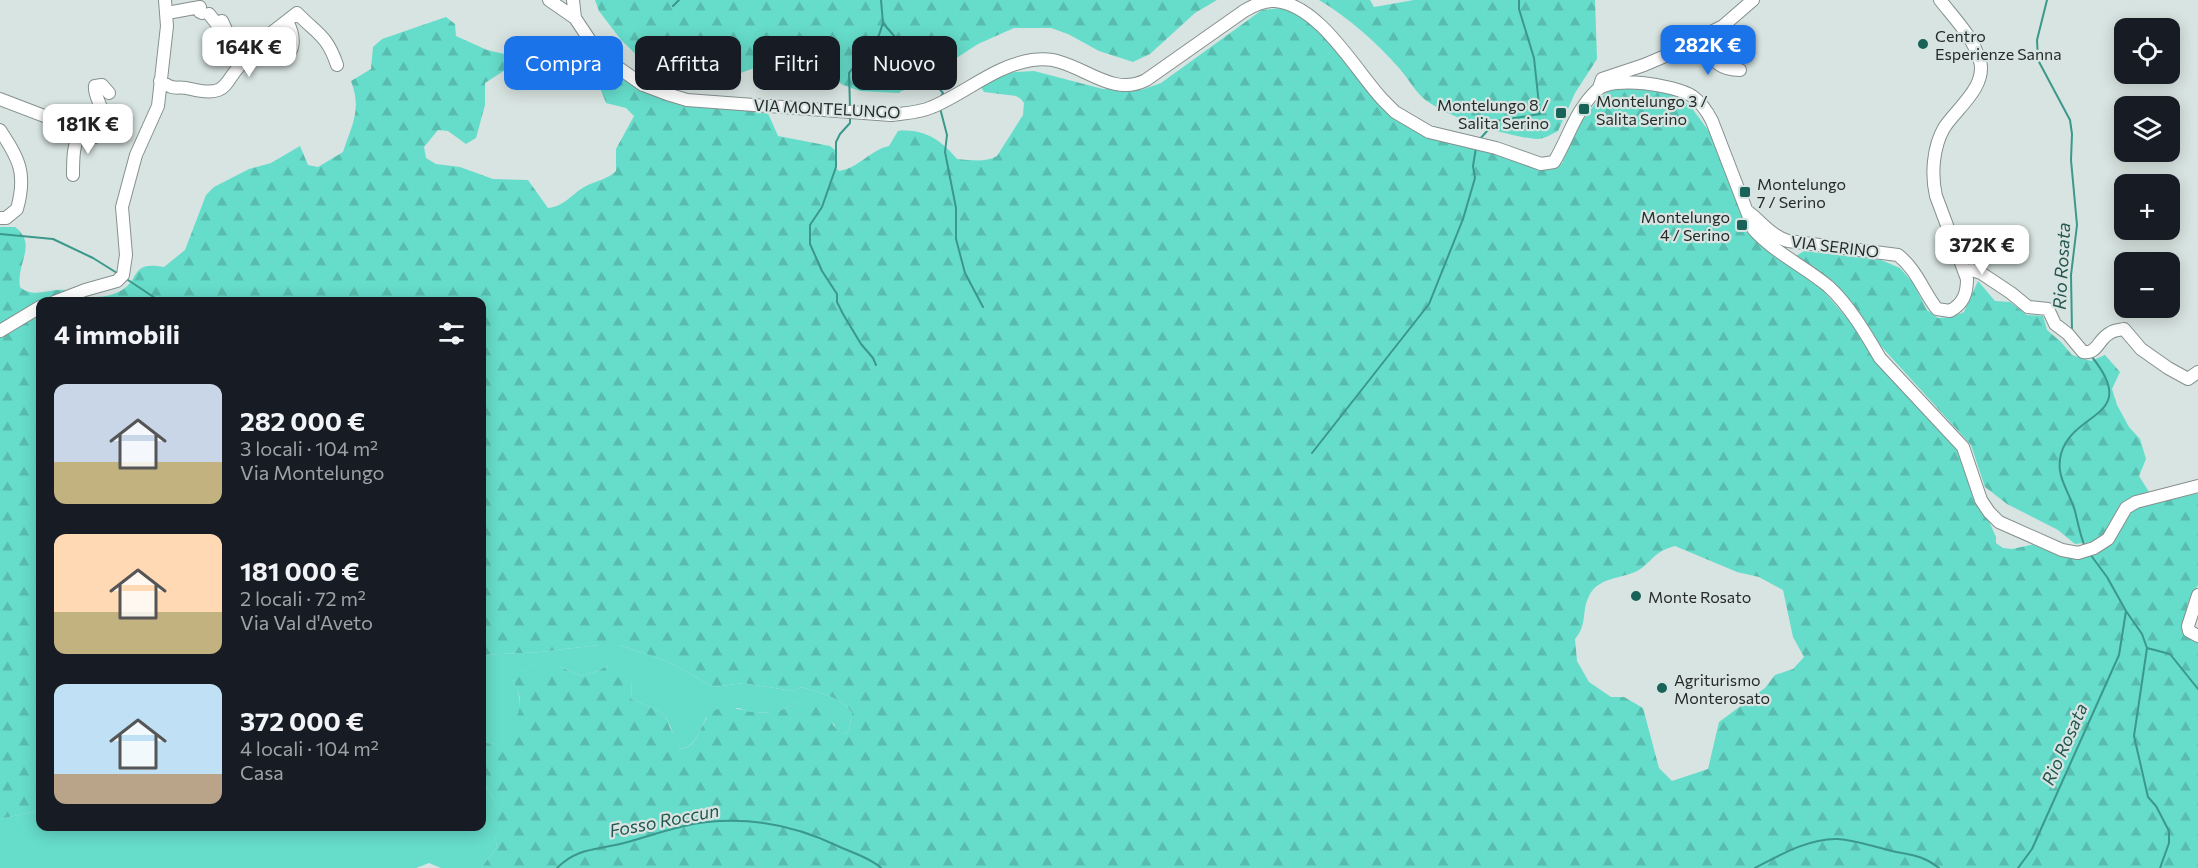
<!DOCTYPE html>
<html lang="it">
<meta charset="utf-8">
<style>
:root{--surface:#171b24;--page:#242831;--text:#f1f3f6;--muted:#9ea1a6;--accent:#1a73e8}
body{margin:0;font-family:Commissioner,sans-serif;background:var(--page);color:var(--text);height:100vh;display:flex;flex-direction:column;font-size:22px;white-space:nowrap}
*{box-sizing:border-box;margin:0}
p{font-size:20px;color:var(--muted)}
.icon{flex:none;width:33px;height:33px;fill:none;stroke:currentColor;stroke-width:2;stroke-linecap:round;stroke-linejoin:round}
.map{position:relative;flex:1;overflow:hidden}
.drawer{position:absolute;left:36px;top:297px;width:450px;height:534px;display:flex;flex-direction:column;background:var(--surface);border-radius:12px;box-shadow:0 3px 15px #0003}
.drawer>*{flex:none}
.top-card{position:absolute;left:504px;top:36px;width:570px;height:54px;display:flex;gap:12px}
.controls{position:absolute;left:2114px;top:18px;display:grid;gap:12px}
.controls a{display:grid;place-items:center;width:66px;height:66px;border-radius:12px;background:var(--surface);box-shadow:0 3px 15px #0003;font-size:30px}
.price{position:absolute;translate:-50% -51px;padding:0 14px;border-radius:12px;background:#fff;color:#222;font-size:20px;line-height:39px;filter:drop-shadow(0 2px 3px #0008)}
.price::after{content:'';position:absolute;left:50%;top:36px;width:18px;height:14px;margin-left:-9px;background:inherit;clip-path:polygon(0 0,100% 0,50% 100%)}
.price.active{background:var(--accent);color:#fff}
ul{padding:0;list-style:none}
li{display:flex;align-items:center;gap:18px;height:150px;padding:0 18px}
li span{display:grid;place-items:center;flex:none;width:168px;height:120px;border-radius:12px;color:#555}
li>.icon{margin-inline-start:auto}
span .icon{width:72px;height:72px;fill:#fffc;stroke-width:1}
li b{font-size:26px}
h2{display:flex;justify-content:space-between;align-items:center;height:72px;padding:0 18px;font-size:26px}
.tag{padding:0 21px;border-radius:12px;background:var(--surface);box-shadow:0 3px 15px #0003;font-size:21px;line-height:54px}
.tag.active{background:var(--accent);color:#fff}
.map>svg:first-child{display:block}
</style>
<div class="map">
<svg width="2198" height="868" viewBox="0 0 2198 868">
<defs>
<pattern id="forest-firs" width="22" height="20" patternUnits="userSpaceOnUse" patternTransform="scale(1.5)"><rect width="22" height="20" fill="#66dcca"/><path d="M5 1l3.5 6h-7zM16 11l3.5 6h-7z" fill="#58bdae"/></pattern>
</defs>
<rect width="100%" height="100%" fill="#d8e4e1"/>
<path fill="#66dcca" d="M599 645H619L667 661 714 687 743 683 792 691 802 687C818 692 843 698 852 713L849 730 845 734C838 733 836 731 834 724L798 702 777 712H749L738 708 706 718C700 730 695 748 680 749L666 717 657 710 631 699 632 682 608 665 598 671 582 676 560 667 539 672 516 670 513 680C519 691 522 703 518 716 517 720 513 724 511 728 502 744 500 746 482 742V655L540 652Z
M482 779 495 802V836L497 847 481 868H441L429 863 416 868H0V819L40 810V826H482Z"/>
<path fill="url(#forest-firs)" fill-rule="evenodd" d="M595 0H1217L1195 13 1150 54 1133 62 1099 51 1068 34 1051 28H1014L978 44 915 85 898 93 860 91 843 85 814 65 794 60 757 67 738 74 700 79 681 77 647 65 621 40 599 11Z
M1319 0H1370L1374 7 1414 0H1595L1597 59 1575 93 1558 131C1552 134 1544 139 1537 139 1508 137 1442 116 1422 97 1413 88 1407 77 1399 68 1376 42 1348 17 1319 0Z
M1281 8 1306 18 1418 131 1547 170 1553 169 1562 163 1579 125 1595 104 1607 92 1618 88 1645 90 1678 95 1691 107 1711 134 1755 236 1772 255 1814 280 1954 442 1996 537V543L2003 548 2012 549 2035 544 2105 548 2115 539 2129 514 2133 509 2198 493V585L2189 600 2183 621 2184 628 2198 638V868H481L497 847 495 837V802L482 779V742C500 746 502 743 511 727 516 718 520 713 520 701 520 691 513 684 512 674L516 670 539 671 549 666 560 667 582 676 598 671 608 665 619 667 632 682 631 699 657 710 666 717 670 728 676 738 680 749C699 748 699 724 711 713 716 709 722 707 729 705L733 709C740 708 744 711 750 712 756 712 773 713 778 711 786 709 792 703 799 702 808 701 814 704 821 709 832 715 832 732 845 734L849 730 852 713C843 698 818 692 802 687L792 691 743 683 714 687 667 661 619 645H599L540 652 482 655V302H40V810L0 819V227H15C38 244 16 263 20 287 33 299 50 288 65 290 70 291 74 293 79 295 90 298 105 298 116 293 143 282 127 260 164 267L185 250 206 195 214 187 249 169 271 163 300 146 308 165 318 167 343 152C352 124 362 110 351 81L371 69 373 47 382 39 446 17 455 24 456 36 487 50 509 55 513 65 485 83V105L476 138 466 144 448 131 438 130 424 147 426 158 436 164 460 167 493 179 528 180 548 208C566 206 571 194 586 186 597 180 607 180 616 171V149L634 116 626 108 606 103 594 72 595 55 607 67 636 87 767 111 778 136 830 146 835 150V167L839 171C859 168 870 150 889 146L898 131C924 128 942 141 957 159 971 160 985 163 997 156L1023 115 1024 103 1021 99 1016 96 984 92 981 87 984 83 1014 72 1034 71 1103 89 1141 90 1161 83 1262 10ZM1675 546 1737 572 1759 577 1783 590 1793 637 1804 657 1793 669 1775 675 1765 688 1719 722 1708 769 1672 781 1659 768 1643 708 1624 697H1611L1589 682 1577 661 1575 639C1588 624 1581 612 1589 596 1598 577 1621 579 1637 571 1652 563 1652 552 1675 546Z
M1804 251 1881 260 1900 268 1913 283 1927 310 1938 318 1952 317 1964 312 1978 281 1995 301 2010 302 2027 315 2043 316 2047 330 2061 342 2072 355 2091 361 2105 355 2120 372 2112 389 2117 405 2129 427 2140 439 2146 459 2139 476 2149 492 2131 498 2119 506 2105 533 2092 542 2075 544 2058 530 2007 504 1985 487 1971 445 1879 344 1847 298 1833 281 1796 256Z"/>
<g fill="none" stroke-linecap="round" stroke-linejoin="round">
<path stroke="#3b988b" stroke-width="2" d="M2047 0 2037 40 2038 60 2070 120 2072 134 2071 160 2077 225 2071 275 2072 331
M673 6 679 0
M883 23 943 93 939 99
M850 107 849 73 879 35 883 23 881 0
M940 108 947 135 945 152 956 208V239L965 273 983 307
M850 115V123L840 134 836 142V167L822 207 810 225V244L822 271 837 294V302L843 314 861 344 873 358 876 365
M1479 140 1496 121 1540 114 1534 58 1519 9V0
M0 234 53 239 93 258 117 273
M128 280 161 302
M1312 453 1429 304 1463 219 1475 178 1473 166 1476 148
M2085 547C2080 535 2078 523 2075 511 2069 491 2055 476 2061 454 2072 411 2141 418 2092 357
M2126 611 2142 634 2147 648 2134 736 2148 797 2156 806 2169 831V843L2160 868
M2147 648 2170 654 2198 689
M557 868C578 847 598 850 624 843 651 836 678 825 707 822 753 817 799 827 840 847 853 853 871 858 881 868
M1755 868C1780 855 1809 838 1838 839 1856 840 1874 847 1892 851 1910 855 1923 855 1939 868
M2018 868 2032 849 2119 655 2126 611 2107 577 2090 554"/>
<g stroke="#85908e" stroke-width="14">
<path id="minor" d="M549 0 575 18
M573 0 575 18 599 54 643 85 667 94 687 100 891 115C905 113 919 113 932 107 966 93 994 66 1032 60 1040 59 1052 59 1060 62 1089 70 1115 96 1146 80L1244 11C1254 5 1264 0 1275 1 1320 5 1355 70 1383 100L1395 112 1429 132 1496 148 1541 164 1554 162C1569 137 1575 111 1597 90 1614 75 1674 85 1692 96 1702 103 1707 111 1712 121L1754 230C1775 253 1804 266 1828 286 1849 305 1866 334 1880 358L1963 447 1981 500 1989 512 1999 522 2062 550 2078 553 2094 548 2108 539 2126 508 2136 502 2198 486
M167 13 200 7V12L202 13
M209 14 216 23 222 21 239 58 297 13C317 34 327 35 337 65
M1699 40C1713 57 1715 70 1740 70
M160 81C177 92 175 85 191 89 233 99 222 78 248 58 251 55 255 52 260 51 268 49 274 57 282 58 297 52 294 34 287 21
M1599 88 1602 79 1644 65 1691 45 1707 34 1723 26 1753 0
M0 99 73 127 89 130 95 137
M83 128C121 127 92 99 95 86L102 85 109 93
M0 130C19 159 27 173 17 209L6 218H0
M73 175C73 158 73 143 82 128
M1747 211C1761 221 1771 236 1788 241L1898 255C1917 270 1923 291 1937 309L1950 311C1963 304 1967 294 1967 279L1936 196C1931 175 1933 147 1944 128 1956 109 1987 87 1980 61 1973 37 1955 19 1940 0
M1965 271 1972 270 1981 273 2011 293 2028 307 2048 309 2055 324 2068 334 2083 352C2098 354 2098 339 2110 333 2114 330 2119 330 2124 329L2141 349 2168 368 2188 379 2198 372
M54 302 85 290 117 281 123 275 126 255 122 207 136 155 158 106 167 26 165 0
M0 331 40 307
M2198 595 2188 626 2189 631 2198 636"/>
</g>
<use href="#minor" stroke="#fff" stroke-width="12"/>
</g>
<g fill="#186258" stroke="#d8e4e1" stroke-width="2">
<circle cx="1923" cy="44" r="6"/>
<rect x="1578" y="103" width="12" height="12" rx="3"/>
<rect x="1555" y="107" width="12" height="12" rx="3"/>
<rect x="1739" y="186" width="12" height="12" rx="3"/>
<rect x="1736" y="219" width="12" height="12" rx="3"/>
<circle cx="1636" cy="596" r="6"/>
<circle cx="1662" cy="688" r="6"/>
</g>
<g text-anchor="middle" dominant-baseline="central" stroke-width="4.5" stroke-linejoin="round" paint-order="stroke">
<g font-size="16" fill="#262b2a" stroke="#d8e4e1" text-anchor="start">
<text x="1935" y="35">Centro<tspan x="1935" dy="18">Esperienze Sanna</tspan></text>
<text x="1596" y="100">Montelungo 3 /<tspan x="1596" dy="18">Salita Serino</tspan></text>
<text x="1549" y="104" text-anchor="end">Montelungo 8 /<tspan x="1549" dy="18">Salita Serino</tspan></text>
<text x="1757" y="183">Montelungo<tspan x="1757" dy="18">7 / Serino</tspan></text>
<text x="1730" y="216" text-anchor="end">Montelungo<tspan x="1730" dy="18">4 / Serino</tspan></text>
<text x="1648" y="596">Monte Rosato</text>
<text x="1674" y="679">Agriturismo<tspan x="1674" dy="18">Monterosato</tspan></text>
</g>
<g font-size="16" fill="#262b2a" stroke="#d8e4e1">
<text transform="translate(827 108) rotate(3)">VIA MONTELUNGO</text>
<text transform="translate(1835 246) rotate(7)">VIA SERINO</text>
</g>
<g font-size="18" font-style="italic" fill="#24574f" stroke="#d8e4e1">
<text transform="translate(2061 266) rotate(-87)">Rio Rosata</text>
<text transform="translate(2064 744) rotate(-66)">Rio Rosata</text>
<text transform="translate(664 820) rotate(-11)">Fosso Roccun</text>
</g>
</g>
</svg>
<div class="controls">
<a><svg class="icon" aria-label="locate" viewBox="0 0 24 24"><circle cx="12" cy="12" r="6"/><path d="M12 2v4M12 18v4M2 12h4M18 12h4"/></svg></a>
<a><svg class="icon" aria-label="layers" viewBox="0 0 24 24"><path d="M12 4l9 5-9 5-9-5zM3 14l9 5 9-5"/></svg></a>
<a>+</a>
<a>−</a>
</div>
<b class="price active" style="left:1708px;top:76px">282K €</b>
<b class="price" style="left:249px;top:78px">164K €</b>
<b class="price" style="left:88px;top:155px">181K €</b>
<b class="price" style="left:1982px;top:276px">372K €</b>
<div class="top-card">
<a class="tag active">Compra</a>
<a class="tag">Affitta</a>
<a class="tag">Filtri</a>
<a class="tag">Nuovo</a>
</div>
<section class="drawer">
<h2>4 immobili<svg class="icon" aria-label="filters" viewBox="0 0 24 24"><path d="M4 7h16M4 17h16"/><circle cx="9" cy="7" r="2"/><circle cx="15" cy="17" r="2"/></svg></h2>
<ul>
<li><span style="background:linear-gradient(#c9d6e8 65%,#c2b280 0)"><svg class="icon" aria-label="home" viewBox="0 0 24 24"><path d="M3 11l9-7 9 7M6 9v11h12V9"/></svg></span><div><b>282 000 €</b><p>3 locali · 104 m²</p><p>Via Montelungo</p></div></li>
<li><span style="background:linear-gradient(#ffd9b3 65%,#c2b280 0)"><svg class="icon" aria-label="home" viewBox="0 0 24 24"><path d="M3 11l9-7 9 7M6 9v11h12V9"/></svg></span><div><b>181 000 €</b><p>2 locali · 72 m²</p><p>Via Val d'Aveto</p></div></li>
<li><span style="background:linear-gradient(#bfe0f5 75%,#b9a48a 0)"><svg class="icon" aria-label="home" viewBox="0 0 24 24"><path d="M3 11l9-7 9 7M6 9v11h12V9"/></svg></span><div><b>372 000 €</b><p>4 locali · 104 m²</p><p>Casa</p></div></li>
</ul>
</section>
</div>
